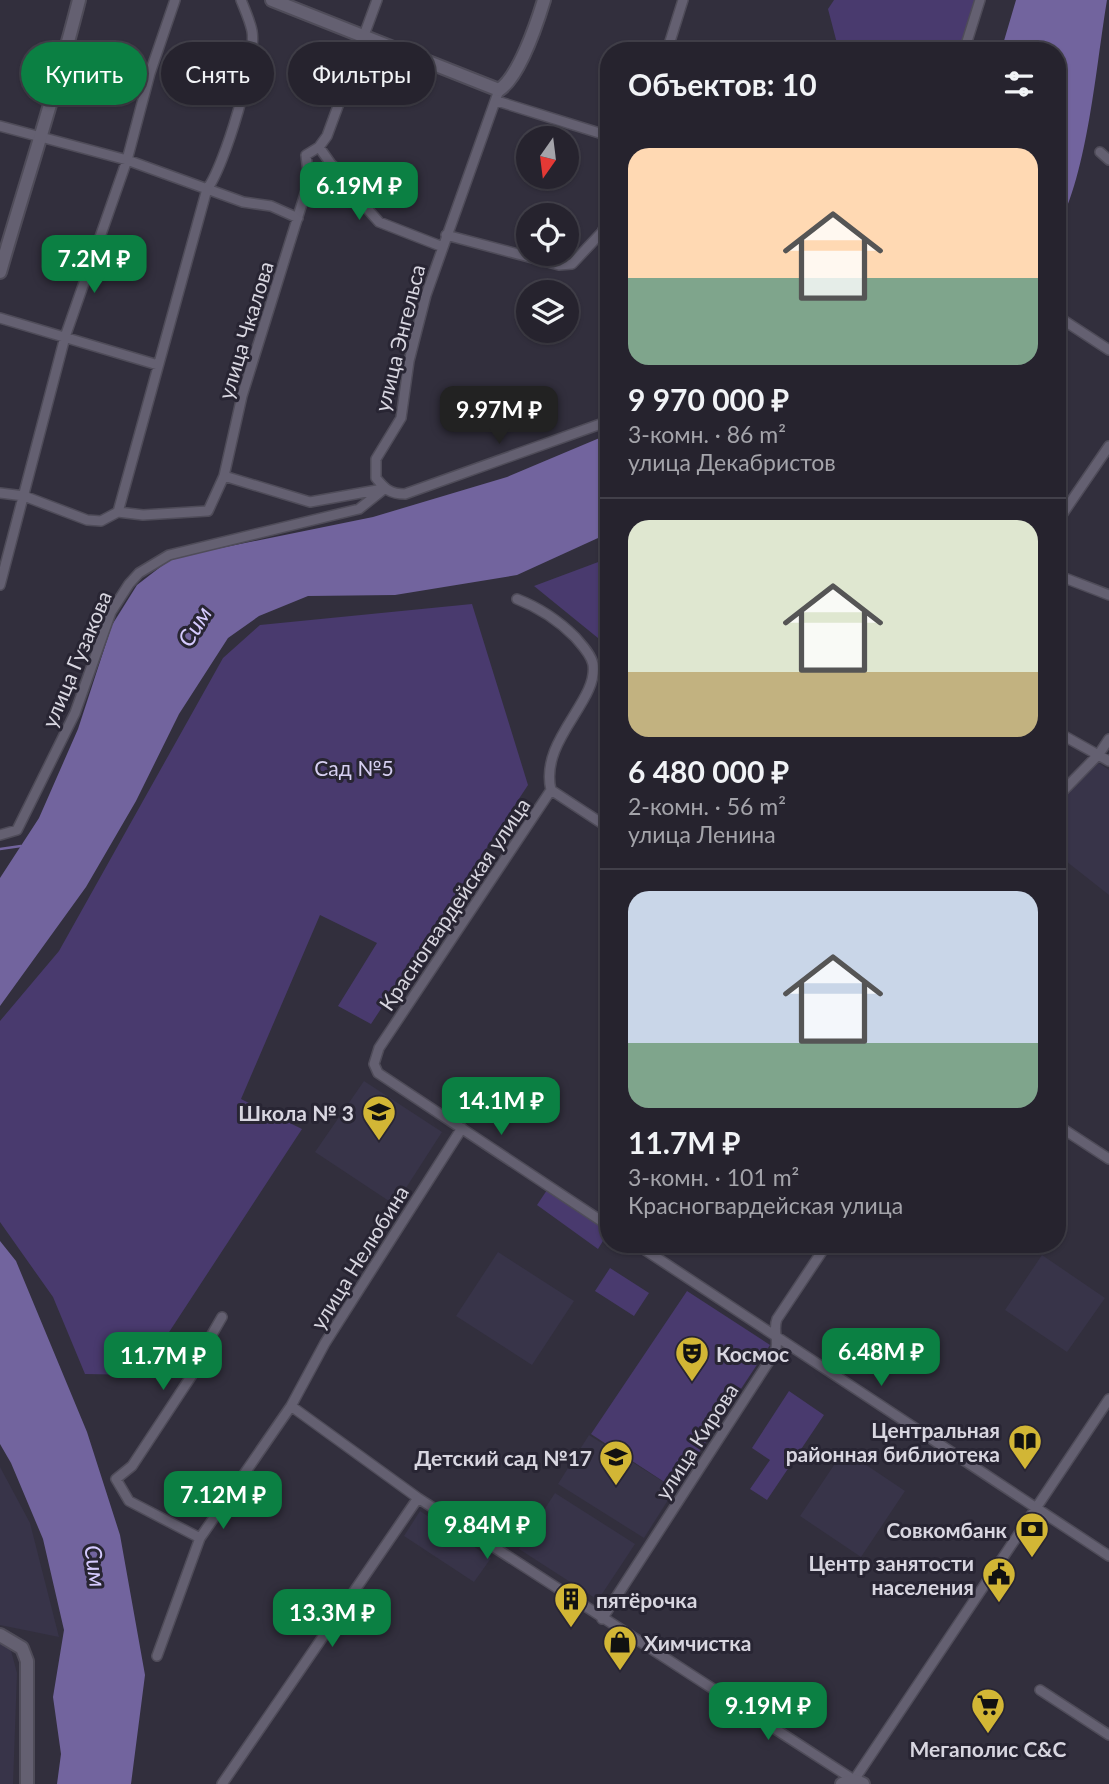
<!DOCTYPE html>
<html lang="ru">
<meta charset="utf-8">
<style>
:root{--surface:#26232e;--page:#2e2b36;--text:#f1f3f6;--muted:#a4a4aa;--line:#42404a;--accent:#0b8043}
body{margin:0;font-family:Lato,sans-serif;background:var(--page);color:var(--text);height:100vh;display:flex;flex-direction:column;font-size:26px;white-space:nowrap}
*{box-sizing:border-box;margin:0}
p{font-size:23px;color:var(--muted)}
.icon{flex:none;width:38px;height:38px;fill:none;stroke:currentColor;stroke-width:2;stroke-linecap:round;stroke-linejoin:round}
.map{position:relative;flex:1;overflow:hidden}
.side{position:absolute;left:600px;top:42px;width:466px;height:1211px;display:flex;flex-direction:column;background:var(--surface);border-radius:28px;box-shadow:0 2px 5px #0004,0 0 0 2px var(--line)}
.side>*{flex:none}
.hud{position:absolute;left:21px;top:42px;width:474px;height:63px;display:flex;gap:14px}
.needle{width:46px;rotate:194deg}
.controls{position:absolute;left:516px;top:126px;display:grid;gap:14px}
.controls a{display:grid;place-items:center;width:63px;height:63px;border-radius:50%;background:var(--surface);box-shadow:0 2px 5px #0004,0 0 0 2px var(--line);font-size:35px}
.price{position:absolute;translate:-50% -60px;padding:0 16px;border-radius:14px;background:var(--accent);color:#fff;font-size:23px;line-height:46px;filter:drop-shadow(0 2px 4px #0008)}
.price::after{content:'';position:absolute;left:50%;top:42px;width:21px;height:16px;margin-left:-10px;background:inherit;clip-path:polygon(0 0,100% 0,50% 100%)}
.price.current{background:#222;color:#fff}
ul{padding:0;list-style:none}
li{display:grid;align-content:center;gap:14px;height:371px;padding:0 28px}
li+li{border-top:2px solid var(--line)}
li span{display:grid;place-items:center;height:217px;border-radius:21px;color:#555}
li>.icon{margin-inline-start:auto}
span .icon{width:126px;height:126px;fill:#fffc;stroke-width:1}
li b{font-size:30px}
h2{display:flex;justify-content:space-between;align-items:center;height:84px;padding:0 28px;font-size:30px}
.chip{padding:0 24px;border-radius:32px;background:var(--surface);box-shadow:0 2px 5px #0004,0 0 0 2px var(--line);font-size:24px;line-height:63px}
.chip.current{background:var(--accent);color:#fff}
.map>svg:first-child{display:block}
</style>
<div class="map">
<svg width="1109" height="1784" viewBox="0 0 1109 1784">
<rect width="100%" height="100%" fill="#322f3d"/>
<path fill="#383449" d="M1093 759 1109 770V895L1057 854V808Z
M364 1081 442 1132 395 1205 315 1152Z
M498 1252 574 1301 532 1365 456 1316Z
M1042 1255 1105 1298 1067 1352 1005 1310Z
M589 1435 675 1489 644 1538 558 1484Z
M844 1450 905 1491 861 1557 800 1516Z
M0 1467 30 1523 59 1637 0 1625Z
M555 1493 635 1544 598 1600 519 1549Z
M420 1511 491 1558 474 1582 404 1536Z
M0 1641 9 1643 17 1673 13 1784H0Z"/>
<path fill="#493a6e" d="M834 0H975L959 51H839L828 9Z
M609 558V647L534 586Z
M472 604 528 785 371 1024 338 1006 377 943 320 915 241 1099 302 1129 141 1375 85 1374 53 1297 0 1222V1021L59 951 223 658 260 625Z
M547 1190 609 1231 598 1249 537 1205Z
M610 1268 649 1293 634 1316 595 1291Z
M687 1291 770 1345 675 1489 591 1434Z
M789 1391 824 1415 767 1500 750 1489 770 1460 752 1448Z"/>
<path fill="#72649e" d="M1016 0H1107C1096 66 1088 172 1057 229V51H1001Z
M609 434V533L517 575 395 595 308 596 259 616 228 638 179 714 136 801 86 887 0 1006V878L39 818 78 729 112 625 137 585 172 558 373 517 507 477Z
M0 1241 16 1261 87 1432 120 1535 145 1675 131 1784H57L61 1754 53 1697 64 1630 43 1539 11 1463 0 1444Z"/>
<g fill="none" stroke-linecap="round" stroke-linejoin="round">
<path stroke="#72649e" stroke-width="2.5" d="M0 849 21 846"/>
<g stroke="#4f4c59" stroke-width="12">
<path id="street" d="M667 51 683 0
M964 51 980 0
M499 90 426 295 409 361 401 418 376 459V478C385 489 390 494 405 494L609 421
M497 101 609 136
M0 126 127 160 243 202 271 206 298 218
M319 147 331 164 351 181 363 204 379 222 443 247
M1100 152 1109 160
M446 235 559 265 572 264 602 232 609 217
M1057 316 1109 350
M0 318 158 365
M224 476 310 502 383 489
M0 493 24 496 87 520 101 521 118 512 143 515 208 511 224 476 242 396 309 181 306 155 319 147 327 136 377 0
M118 512 207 189C224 168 257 58 252 31 250 21 245 10 241 0
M1057 522 1109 446
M1057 575 1109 595
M0 585 65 337 127 160 150 73 175 0
M517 599C540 608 557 619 575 637 581 644 591 654 593 664 599 701 539 740 551 790L379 1048 374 1064 378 1073 609 1226
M1057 732 1109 761
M551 790 609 828
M1057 797 1099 754 1109 739
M0 835 17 830 75 713 111 612 129 584 139 573 169 555 359 509 384 489
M1057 1125 1109 1159
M462 1128 325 1343 291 1406 418 1498 854 1780 1109 1399
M636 1244 1109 1556
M200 1538 129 1501 116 1479 132 1466 196 1369V1362L222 1317
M602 1619 775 1352C780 1341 772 1331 777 1319L827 1244
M157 1656 200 1538 291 1406
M1040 1690 1109 1735
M222 1784 418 1498"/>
</g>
<g stroke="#4f4c59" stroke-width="16">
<path id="secondary" d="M272 0 499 90C519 77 537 23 544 0
M0 272C26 181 56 92 79 0
M0 1635 22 1648 27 1661V1784
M842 1784 854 1780 863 1784"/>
</g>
<use href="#street" stroke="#646071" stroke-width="9"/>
<use href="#secondary" stroke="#646071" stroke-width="12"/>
</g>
<defs>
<g id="school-pin" transform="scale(1.75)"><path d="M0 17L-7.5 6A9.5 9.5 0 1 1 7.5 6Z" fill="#d2b635" stroke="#282533"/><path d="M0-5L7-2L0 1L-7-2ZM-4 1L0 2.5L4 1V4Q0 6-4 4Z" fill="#111"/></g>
<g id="theatre-pin" transform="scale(1.75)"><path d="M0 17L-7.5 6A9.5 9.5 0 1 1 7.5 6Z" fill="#d2b635" stroke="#282533"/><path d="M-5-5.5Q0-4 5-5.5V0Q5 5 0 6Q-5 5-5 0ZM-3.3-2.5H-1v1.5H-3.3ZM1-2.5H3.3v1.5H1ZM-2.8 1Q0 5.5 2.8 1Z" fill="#111"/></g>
<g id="library-pin" transform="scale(1.75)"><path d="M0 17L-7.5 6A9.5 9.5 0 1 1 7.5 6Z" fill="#d2b635" stroke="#282533"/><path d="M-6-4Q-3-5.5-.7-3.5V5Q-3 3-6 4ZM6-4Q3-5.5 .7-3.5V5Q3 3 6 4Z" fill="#111"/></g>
<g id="bank-pin" transform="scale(1.75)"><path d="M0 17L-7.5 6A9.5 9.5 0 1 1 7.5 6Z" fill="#d2b635" stroke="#282533"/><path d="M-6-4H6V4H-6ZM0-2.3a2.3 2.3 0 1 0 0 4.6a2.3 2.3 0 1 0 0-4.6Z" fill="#111"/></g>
<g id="civic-pin" transform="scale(1.75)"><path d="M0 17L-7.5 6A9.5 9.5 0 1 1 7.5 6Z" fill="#d2b635" stroke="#282533"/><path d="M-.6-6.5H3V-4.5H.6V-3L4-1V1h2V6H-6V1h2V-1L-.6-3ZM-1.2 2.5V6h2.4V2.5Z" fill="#111"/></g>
<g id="building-pin" transform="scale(1.75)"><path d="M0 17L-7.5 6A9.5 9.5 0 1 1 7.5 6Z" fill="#d2b635" stroke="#282533"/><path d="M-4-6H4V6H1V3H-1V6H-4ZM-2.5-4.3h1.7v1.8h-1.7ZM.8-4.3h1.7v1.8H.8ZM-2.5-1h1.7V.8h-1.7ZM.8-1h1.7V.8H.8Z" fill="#111"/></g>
<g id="shop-pin" transform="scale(1.75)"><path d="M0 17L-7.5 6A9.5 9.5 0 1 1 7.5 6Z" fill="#d2b635" stroke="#282533"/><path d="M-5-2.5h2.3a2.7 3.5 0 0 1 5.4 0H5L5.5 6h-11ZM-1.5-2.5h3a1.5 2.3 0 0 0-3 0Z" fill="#111"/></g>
<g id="supermarket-pin" transform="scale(1.75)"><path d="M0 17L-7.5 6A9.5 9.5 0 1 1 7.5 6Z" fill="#d2b635" stroke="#282533"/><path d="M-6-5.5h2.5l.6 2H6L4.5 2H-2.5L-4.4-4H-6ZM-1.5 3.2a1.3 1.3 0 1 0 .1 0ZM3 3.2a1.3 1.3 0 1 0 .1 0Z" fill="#111"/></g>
</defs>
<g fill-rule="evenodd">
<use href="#school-pin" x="379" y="1112"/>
<use href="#theatre-pin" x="692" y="1353"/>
<use href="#library-pin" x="1025" y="1441"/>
<use href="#school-pin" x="616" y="1457"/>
<use href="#bank-pin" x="1032" y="1529"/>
<use href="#civic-pin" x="999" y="1574"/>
<use href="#building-pin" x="571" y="1599"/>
<use href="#shop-pin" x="620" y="1642"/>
<use href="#supermarket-pin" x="988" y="1705"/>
</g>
<g text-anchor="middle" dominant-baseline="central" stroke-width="6" stroke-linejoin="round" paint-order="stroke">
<g font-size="21" fill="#d8d6e0" stroke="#282533">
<text transform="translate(245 330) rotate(-73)">улица Чкалова</text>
<text transform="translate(399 338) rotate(-76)">улица Энгельса</text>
<text transform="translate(76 659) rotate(-67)">улица Гузакова</text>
<text transform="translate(454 904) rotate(-56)">Красногвардейская улица</text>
<text transform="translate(359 1257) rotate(-58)">улица Нелюбина</text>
<text transform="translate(696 1441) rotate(-57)">улица Кирова</text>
</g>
<g font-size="21" fill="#d6cff1" stroke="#282533">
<text x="354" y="767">Сад №5</text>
</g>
<g font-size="21" font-weight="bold" fill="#d8d6e0" stroke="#282533" text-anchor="end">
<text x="354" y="1112">Школа № 3</text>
<text x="716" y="1353" text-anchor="start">Космос</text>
<text x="1000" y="1429">Центральная<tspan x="1000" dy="24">районная библиотека</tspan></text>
<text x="592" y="1457">Детский сад №17</text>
<text x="1007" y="1529">Совкомбанк</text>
<text x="974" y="1562">Центр занятости<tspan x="974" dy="24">населения</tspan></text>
<text x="596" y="1599" text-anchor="start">пятёрочка</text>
<text x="644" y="1642" text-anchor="start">Химчистка</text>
<text x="988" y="1748" text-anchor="middle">Мегаполис C&amp;C</text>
</g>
<g font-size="23" font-style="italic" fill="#d5cafe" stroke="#282533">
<text transform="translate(194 626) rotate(-58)">Сим</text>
<text transform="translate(96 1566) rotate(82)">Сим</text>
</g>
</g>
</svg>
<div class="controls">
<a><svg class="needle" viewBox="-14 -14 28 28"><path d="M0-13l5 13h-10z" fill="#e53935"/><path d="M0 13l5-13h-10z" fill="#a4a4aa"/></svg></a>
<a><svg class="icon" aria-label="locate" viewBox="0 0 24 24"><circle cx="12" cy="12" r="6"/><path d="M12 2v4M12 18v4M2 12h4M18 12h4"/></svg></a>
<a><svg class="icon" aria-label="layers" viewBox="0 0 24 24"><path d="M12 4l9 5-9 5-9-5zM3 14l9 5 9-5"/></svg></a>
</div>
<b class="price" style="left:359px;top:222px">6.19M ₽</b>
<b class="price" style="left:94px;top:295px">7.2M ₽</b>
<b class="price current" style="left:499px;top:446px">9.97M ₽</b>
<b class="price" style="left:501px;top:1137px">14.1M ₽</b>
<b class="price" style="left:881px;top:1388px">6.48M ₽</b>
<b class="price" style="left:163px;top:1392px">11.7M ₽</b>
<b class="price" style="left:223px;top:1531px">7.12M ₽</b>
<b class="price" style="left:487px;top:1561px">9.84M ₽</b>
<b class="price" style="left:332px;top:1649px">13.3M ₽</b>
<b class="price" style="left:768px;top:1742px">9.19M ₽</b>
<div class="hud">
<a class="chip current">Купить</a>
<a class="chip">Снять</a>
<a class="chip">Фильтры</a>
</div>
<section class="side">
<h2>Объектов: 10<svg class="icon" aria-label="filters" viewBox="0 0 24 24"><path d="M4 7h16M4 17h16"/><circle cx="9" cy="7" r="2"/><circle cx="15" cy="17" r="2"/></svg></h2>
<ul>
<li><span style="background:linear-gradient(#ffd9b3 60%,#7fa58c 0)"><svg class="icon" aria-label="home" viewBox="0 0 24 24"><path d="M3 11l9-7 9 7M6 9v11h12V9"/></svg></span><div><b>9 970 000 ₽</b><p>3-комн. · 86 m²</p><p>улица Декабристов</p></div></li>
<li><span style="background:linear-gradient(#dfe7d0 70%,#c2b280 0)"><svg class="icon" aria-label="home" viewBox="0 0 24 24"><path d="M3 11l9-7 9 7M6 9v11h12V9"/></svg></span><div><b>6 480 000 ₽</b><p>2-комн. · 56 m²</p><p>улица Ленина</p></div></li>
<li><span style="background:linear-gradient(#c9d6e8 70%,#7fa58c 0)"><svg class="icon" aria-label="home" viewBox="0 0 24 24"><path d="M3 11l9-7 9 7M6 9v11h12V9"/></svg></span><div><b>11.7M ₽</b><p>3-комн. · 101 m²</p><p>Красногвардейская улица</p></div></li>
</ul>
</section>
</div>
